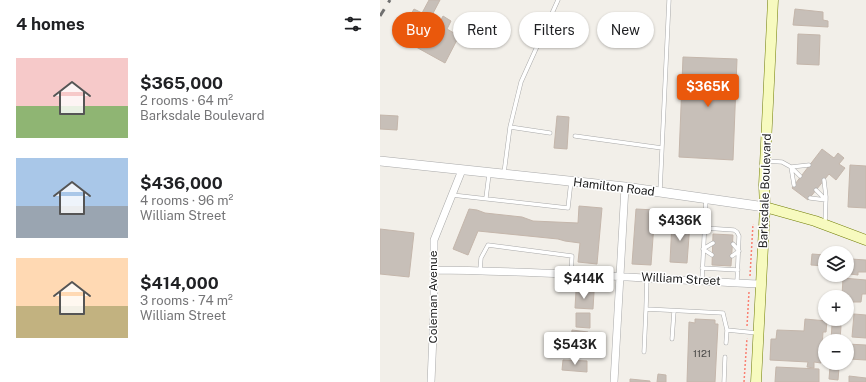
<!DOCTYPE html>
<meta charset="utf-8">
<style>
:root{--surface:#fff;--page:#f6f6f6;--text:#202124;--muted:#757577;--accent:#ea580c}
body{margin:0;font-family:"Public Sans",sans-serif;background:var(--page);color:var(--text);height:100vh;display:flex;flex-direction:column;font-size:15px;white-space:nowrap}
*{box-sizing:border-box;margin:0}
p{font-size:13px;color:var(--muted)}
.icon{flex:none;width:22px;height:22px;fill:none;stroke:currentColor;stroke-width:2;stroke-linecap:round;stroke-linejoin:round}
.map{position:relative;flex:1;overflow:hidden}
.details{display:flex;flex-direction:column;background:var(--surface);width:380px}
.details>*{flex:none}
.banner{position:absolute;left:12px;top:12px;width:380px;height:36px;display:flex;gap:8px}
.fabs{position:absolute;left:438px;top:246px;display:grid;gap:8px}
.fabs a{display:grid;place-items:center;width:36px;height:36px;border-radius:50%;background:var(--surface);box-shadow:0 1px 3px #0004;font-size:20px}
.price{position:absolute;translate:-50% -34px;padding:0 9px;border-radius:4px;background:#fff;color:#222;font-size:13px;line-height:26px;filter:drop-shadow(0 1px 2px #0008)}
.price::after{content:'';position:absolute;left:50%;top:24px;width:12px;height:9px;margin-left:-6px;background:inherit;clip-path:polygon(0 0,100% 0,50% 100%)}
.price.active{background:var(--accent);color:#fff}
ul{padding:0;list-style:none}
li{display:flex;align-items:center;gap:12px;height:100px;padding:0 16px}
li span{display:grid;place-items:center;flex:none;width:112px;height:80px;border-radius:0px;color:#555}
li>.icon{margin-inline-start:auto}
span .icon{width:48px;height:48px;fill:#fffc;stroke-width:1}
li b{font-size:17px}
h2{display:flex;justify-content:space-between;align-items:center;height:48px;padding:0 16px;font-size:17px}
.chip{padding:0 14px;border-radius:18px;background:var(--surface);box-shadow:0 1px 3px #0004;font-size:14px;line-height:36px}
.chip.active{background:var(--accent);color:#fff}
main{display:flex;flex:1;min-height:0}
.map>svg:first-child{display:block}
</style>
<main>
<section class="details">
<h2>4 homes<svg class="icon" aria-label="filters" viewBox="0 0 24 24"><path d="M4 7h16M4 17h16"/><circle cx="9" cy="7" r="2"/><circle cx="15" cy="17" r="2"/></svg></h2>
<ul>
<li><span style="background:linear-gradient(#f6c9c9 60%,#8fb573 0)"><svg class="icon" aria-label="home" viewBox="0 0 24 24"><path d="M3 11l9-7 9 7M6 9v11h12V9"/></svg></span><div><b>$365,000</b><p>2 rooms · 64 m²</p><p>Barksdale Boulevard</p></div></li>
<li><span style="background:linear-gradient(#a9c7e8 60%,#9aa5b1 0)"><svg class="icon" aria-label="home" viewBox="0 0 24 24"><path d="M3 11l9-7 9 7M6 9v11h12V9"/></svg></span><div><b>$436,000</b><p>4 rooms · 96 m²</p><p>William Street</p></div></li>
<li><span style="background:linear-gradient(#ffd9b3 60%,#c2b280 0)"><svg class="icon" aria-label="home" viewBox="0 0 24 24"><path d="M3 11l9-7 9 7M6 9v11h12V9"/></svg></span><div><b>$414,000</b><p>3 rooms · 74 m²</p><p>William Street</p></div></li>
</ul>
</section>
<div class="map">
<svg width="486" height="382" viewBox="0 0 486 382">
<rect width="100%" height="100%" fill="#f2efe9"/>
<path fill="#c7bfb8" stroke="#c4b6ab" d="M49 0H60L50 19 59 24 63 16 71 21 67 29 79 36 65 63 18 37 34 9 42 13Z
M415 9 443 12V20L448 21V27L413 25Z
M418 34 440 35 439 65 417 64Z
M303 57 357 59 353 160 299 157Z
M0 115 18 116 17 130 0 129Z
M177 116 189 117 187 149 174 148Z
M442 149 454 158 458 153 464 158 459 164 465 168 456 180 449 174 428 200 412 188Z
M470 165 486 166V208L468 207Z
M199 206 222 208 217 264 198 262 200 243 185 241 178 239 98 231 88 255 73 249 89 209 97 210 105 213 142 217 153 221 198 223Z
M256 209 275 210 271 265 252 264Z
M292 222 310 223 307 263 290 262Z
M0 229 34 233 29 277 0 274Z
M333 234 353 235 351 266 332 265Z
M432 254 445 255V266L431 265Z
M471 259 486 260V272H478V275L470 274Z
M463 278 486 280V294H482L481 302H468L469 296H462Z
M196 291 214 292 213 309 195 308Z
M196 313H210V328L196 327Z
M474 314 486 315V338L472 337Z
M315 319 335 320V324H338L335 382H307L309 322 315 323Z
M425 319 447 321 446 332H443L441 363 434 362V368L427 367 428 362 390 360 391 339H396L397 330 424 331Z
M452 325 461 326 460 340H451Z
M192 330 208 332 206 349 182 347 183 338 191 339Z
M467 344 486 345V360L469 359V353H467Z
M183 360 207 361V372L182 370Z
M396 367 439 369V382H395Z
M450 367 459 368 458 380 449 379Z
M278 374 286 375V382H277Z
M469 376 486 378V382H469Z
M250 379 270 381V382H250Z"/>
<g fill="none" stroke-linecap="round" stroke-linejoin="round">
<g stroke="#a9a9a9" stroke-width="4.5">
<path id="service" d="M130 127 170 133
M195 136 282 148
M386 161 402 162 411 167 429 165
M411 167 414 185
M412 168 420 176
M124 173 130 127 141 82 178 0
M444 180 446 197 445 224
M436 190 445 199
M280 191 289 0
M72 195 188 208 191 181
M106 198 109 174
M430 198 446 200
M325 228 354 230 357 232 359 236 357 282
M332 255 323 249 333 243
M352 256 359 251 353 244
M322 268 358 270
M100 270 101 258 108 245 192 256 191 274
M267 277 266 309 343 313 347 330
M322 280 326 199
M292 339 294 311
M346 343 347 330 377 333
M264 352 266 309
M344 382 345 357"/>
</g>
<g stroke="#a9a9a9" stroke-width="8">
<path id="minor" d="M54 270C163 271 272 279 381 284
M51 382 54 312V240L82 170
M234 382 245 187"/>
</g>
<g stroke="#a9a9a9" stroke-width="10">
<path id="tertiary" d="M0 161 245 187 385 207"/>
</g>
<g stroke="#707d05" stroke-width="11">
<path id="secondary" d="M385 207 435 221 486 240
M376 382 385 207 384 185 393 0"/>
</g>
<path stroke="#fa8072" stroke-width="1.5" stroke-dasharray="2 2" stroke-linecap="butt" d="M370 276 373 224
M367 326 369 292
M364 382 367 338"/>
<use href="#service" stroke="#fff" stroke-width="3.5"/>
<use href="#minor" stroke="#fff" stroke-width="7"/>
<use href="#tertiary" stroke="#fff" stroke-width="9"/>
<use href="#secondary" stroke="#f7fabf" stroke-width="10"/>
<path stroke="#707070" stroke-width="3" stroke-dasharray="8 8" stroke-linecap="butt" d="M0 16 10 0"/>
</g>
<g text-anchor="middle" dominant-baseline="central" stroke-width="3" stroke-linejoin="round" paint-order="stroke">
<g font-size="10" fill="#4b4948">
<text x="322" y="353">1121</text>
</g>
<g font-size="12" fill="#222" stroke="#fff">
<text transform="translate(234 187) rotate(7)">Hamilton Road</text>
<text transform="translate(385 191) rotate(-88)">Barksdale Boulevard</text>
<text transform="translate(301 279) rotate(3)">William Street</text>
<text transform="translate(53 297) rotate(-90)">Coleman Avenue</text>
</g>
</g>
</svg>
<div class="fabs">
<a><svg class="icon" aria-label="layers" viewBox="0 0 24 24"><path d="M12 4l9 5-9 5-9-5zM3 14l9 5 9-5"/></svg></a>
<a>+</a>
<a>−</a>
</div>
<b class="price active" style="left:328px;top:108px">$365K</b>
<b class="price" style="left:300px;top:242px">$436K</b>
<b class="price" style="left:204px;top:300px">$414K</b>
<b class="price" style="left:195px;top:366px">$543K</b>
<div class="banner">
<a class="chip active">Buy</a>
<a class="chip">Rent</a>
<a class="chip">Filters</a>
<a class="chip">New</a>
</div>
</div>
</main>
